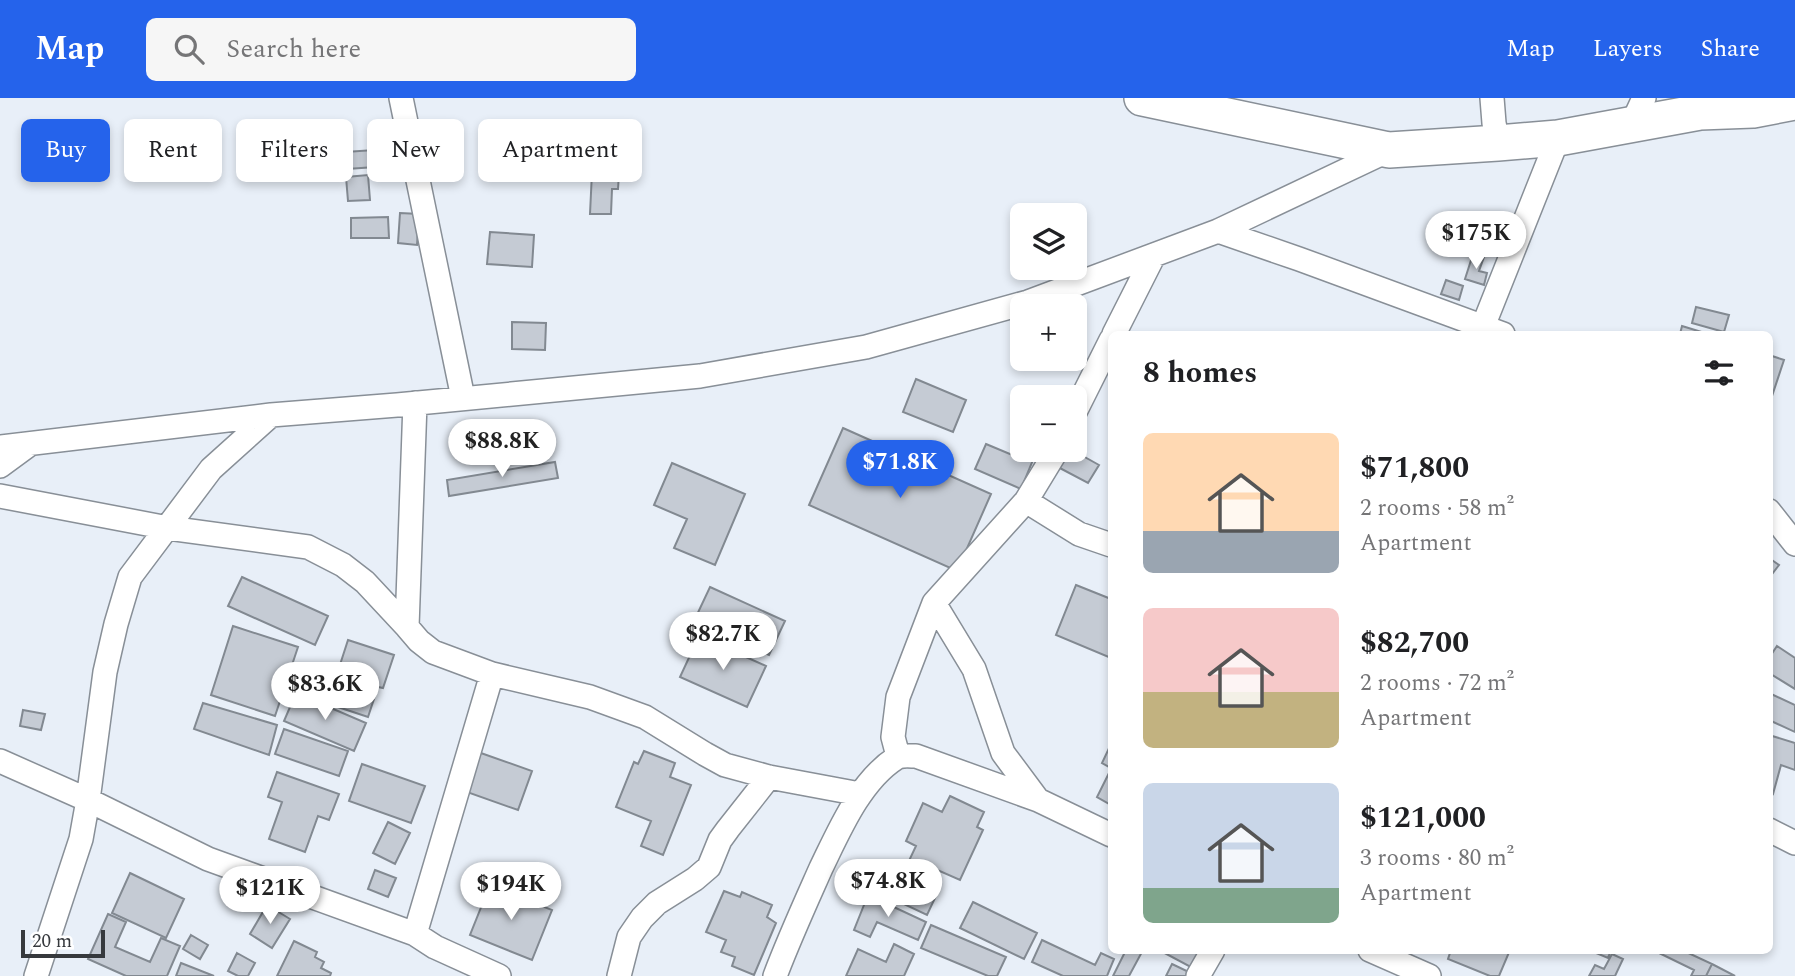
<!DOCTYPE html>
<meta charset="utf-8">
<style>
:root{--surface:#fff;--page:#f6f6f6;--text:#202124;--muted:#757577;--accent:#2563eb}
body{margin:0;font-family:Spectral,serif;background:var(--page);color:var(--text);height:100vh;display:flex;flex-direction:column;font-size:26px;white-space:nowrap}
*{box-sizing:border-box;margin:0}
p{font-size:23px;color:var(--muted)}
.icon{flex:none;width:38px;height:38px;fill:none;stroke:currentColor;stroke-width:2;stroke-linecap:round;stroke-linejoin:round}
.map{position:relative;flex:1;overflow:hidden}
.drawer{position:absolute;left:1108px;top:233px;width:665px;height:623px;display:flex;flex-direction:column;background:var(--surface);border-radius:10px;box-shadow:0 4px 10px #0003}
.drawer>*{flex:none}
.top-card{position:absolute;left:21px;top:21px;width:665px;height:63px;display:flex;gap:14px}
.tools{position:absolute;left:1010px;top:105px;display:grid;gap:14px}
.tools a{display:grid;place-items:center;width:77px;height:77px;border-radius:10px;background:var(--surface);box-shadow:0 4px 10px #0003;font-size:35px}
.scale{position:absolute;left:21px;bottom:18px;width:84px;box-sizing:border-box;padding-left:7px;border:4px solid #36393d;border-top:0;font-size:19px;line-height:24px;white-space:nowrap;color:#36393d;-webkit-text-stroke:5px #fff;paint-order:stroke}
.price{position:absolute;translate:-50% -60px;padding:0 16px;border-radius:24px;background:#fff;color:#222;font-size:23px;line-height:46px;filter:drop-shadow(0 2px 4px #0008)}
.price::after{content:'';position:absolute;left:50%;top:42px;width:21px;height:16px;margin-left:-10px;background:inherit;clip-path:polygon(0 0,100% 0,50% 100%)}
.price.active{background:var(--accent);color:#fff}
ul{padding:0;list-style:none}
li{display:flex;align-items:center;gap:21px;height:175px;padding:0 35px}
li span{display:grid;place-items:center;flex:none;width:196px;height:140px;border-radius:10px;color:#555}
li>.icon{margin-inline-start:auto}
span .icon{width:84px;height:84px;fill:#fffc;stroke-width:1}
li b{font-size:30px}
h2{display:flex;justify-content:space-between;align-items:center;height:84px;padding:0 35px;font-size:30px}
.pill{padding:0 24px;border-radius:10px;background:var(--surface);box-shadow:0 4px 10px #0003;font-size:24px;line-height:63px}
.pill.active{background:var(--accent);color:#fff}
header{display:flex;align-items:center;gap:42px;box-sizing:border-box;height:98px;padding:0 35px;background:var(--accent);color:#fff}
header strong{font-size:33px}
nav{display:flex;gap:38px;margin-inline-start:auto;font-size:24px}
.search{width:490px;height:63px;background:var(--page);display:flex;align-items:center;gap:18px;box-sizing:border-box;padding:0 24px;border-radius:10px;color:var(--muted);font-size:26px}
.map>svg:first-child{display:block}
</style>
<header>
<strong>Map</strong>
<div class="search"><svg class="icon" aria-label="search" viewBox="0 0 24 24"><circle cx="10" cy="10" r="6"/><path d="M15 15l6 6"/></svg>Search here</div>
<nav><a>Map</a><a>Layers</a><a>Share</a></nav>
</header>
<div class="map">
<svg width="1795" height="878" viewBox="0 0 1795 878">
<rect width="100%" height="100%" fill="#e8eff8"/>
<path fill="#c5cbd4" stroke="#828991" stroke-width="2" d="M374 52 375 69 333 72 331 55Z
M325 55 330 66 319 71 315 60Z
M592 74 619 75 618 91H612L611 116H590Z
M368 77 370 102 348 103 346 79Z
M400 115 419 116 417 147 398 145Z
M388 119 389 140H351V120Z
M490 134 534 137 532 169 487 166Z
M1473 156 1484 159 1479 173 1487 175 1484 187 1465 181Z
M1446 182 1463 188 1459 202 1441 196Z
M1696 209 1729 217 1724 234 1692 225Z
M512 224 546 225 545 252 512 251Z
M1682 228 1708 236H1680Z
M1769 257 1784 262 1771 301H1769Z
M916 281 966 302 953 334 903 314Z
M843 330 991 396 957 473 809 407Z
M986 346 1022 361 1024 358 1033 362 1021 391 975 371Z
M1066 352H1072L1099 367 1088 385 1056 368Z
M555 364 558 380 449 398 447 382Z
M672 365 745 396 715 467 674 450 687 421 654 407Z
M1769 460 1779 467 1769 480Z
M242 479 328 518 315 547 228 508Z
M1076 487 1111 501V560L1056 537Z
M710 489 785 523 769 557 694 523Z
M233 528 298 549 275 618 211 597Z
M699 538 766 568 747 609 680 579Z
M348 542 394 557 383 590 378 589 368 619 335 608 345 578 337 576Z
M1777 548 1795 560V591L1769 575V560Z
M296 595 366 625 354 653 284 623Z
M1769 595 1795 607V634L1769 622Z
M203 605 277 627 269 657 194 631Z
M23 612 45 616 41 632 20 628Z
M284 631 348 653 339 678 275 656Z
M1769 637 1795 645V672L1781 667 1773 696 1769 694Z
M1111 646V670L1102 665Z
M644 653 675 665 670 679 691 687 663 757 641 748 651 723 616 709 634 664 638 666Z
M478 654 532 673 518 712 464 693Z
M362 666 425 688 411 725 349 703Z
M1110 673 1111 674V707L1097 699Z
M277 674 339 696 329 722 318 718 305 754 269 741 282 704 268 699Z
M950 698 984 714 977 729 983 732 960 782 933 770 929 778 907 767 916 748 906 743 923 705 942 714Z
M388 724 410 735 395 766 373 755Z
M881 765 900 774 899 778 925 789 923 794 935 800 927 817 870 790Z
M375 772 396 780 388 799 368 791Z
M130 775 184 801 166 840 112 815Z
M490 787 552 812 532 862 470 837Z
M724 793 740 799 742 794 772 807 767 819 776 825 754 877 732 868 735 859 721 854 726 842 706 834Z
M868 797 926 824 918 842 877 824 870 839 854 832Z
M973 804 1037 835 1024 861 960 830Z
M267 807 290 821 272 850 250 836Z
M108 816 126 824 115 849 150 864 161 840 180 848 167 878H126L88 861Z
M931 827 1006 859 997 878H988L921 850Z
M191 837 208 847 200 861 183 851Z
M1042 842 1095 867 1101 855 1114 861 1107 878H1063L1032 864Z
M294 843 317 854 315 859 324 864 321 870 331 875 330 878H277Z
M894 846 914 856 904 878H846L858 851 886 864Z
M1126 852H1143L1129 878H1113Z
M1159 852H1211L1200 874Z
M1451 852H1510L1499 878H1490L1448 861Z
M1589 852H1611L1608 860Z
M1653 852H1682L1712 866 1706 878H1691L1694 872Z
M237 855 255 865 248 878H238L228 873Z
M1612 856 1623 861 1615 878H1589L1595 867 1604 871Z
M181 865 214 878H176Z
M1172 866 1197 878H1166Z
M1712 866 1735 878H1706Z"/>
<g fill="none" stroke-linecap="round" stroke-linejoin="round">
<g stroke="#888f97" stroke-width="26">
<path id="minor" d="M401 0 463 300
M1492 0 1494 25 1498 45
M1632 26 1644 0
M1218 133 1299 161 1503 236
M1114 236 1154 157
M1480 236 1558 40
M415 305 407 529 419 543 433 554 492 576 590 599 645 619 705 656 725 667 769 679 860 696
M1074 316 1111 242
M0 349 271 317 397 307 700 278 866 249 1028 204 1218 133 1389 52
M0 368 30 346
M0 398 168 430 308 449 343 467 365 484 407 529
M1026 403 1079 436 1111 447
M1769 413 1795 446
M934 505 974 571 1003 655 1038 702
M898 658 893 639 898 599 934 505 1026 403 1057 352
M0 663 88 702 208 761 415 836 435 849 499 878
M1769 732 1795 745
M415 836 492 576
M1370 852 1429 878
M36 878 81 741 88 702 105 574 116 526 130 479 211 371 271 317
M619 878 629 839 642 820 657 805 695 781 709 769 720 742 728 731 769 679
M775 878C789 841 805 806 821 770 839 733 860 683 896 660 901 657 909 658 916 658L1038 702 1111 737
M1198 878 1213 852"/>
</g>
<g stroke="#888f97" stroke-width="38">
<path id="primary" d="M1142 0 1389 52 1498 45 1558 40 1700 14 1753 12 1795 4"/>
</g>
<use href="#minor" stroke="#fff" stroke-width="23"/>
<use href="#primary" stroke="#fff" stroke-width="35"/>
</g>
</svg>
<div class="tools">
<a><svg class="icon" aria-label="layers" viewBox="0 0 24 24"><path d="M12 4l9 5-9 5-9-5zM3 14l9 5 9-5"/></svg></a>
<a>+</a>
<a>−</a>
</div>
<div class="scale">20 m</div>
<b class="price" style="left:1476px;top:173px">$175K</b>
<b class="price" style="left:502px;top:381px">$88.8K</b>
<b class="price active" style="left:900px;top:402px">$71.8K</b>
<b class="price" style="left:723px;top:574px">$82.7K</b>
<b class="price" style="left:325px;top:624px">$83.6K</b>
<b class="price" style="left:888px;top:821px">$74.8K</b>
<b class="price" style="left:511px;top:824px">$194K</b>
<b class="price" style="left:270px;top:828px">$121K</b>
<div class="top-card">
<a class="pill active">Buy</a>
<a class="pill">Rent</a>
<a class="pill">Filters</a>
<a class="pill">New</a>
<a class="pill">Apartment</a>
</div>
<section class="drawer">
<h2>8 homes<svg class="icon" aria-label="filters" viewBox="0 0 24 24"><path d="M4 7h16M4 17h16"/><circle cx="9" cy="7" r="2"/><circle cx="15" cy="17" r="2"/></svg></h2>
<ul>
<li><span style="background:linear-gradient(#ffd9b3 70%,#9aa5b1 0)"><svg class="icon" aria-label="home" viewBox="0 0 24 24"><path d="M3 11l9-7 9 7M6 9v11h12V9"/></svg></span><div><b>$71,800</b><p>2 rooms · 58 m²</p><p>Apartment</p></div></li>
<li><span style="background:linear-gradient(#f6c9c9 60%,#c2b280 0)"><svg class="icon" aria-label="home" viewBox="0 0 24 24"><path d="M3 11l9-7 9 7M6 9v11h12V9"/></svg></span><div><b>$82,700</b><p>2 rooms · 72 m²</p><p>Apartment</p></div></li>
<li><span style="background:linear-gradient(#c9d6e8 75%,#7fa58c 0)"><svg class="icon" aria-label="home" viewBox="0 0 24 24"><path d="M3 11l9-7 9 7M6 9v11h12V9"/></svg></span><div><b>$121,000</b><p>3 rooms · 80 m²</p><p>Apartment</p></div></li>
</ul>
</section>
</div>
